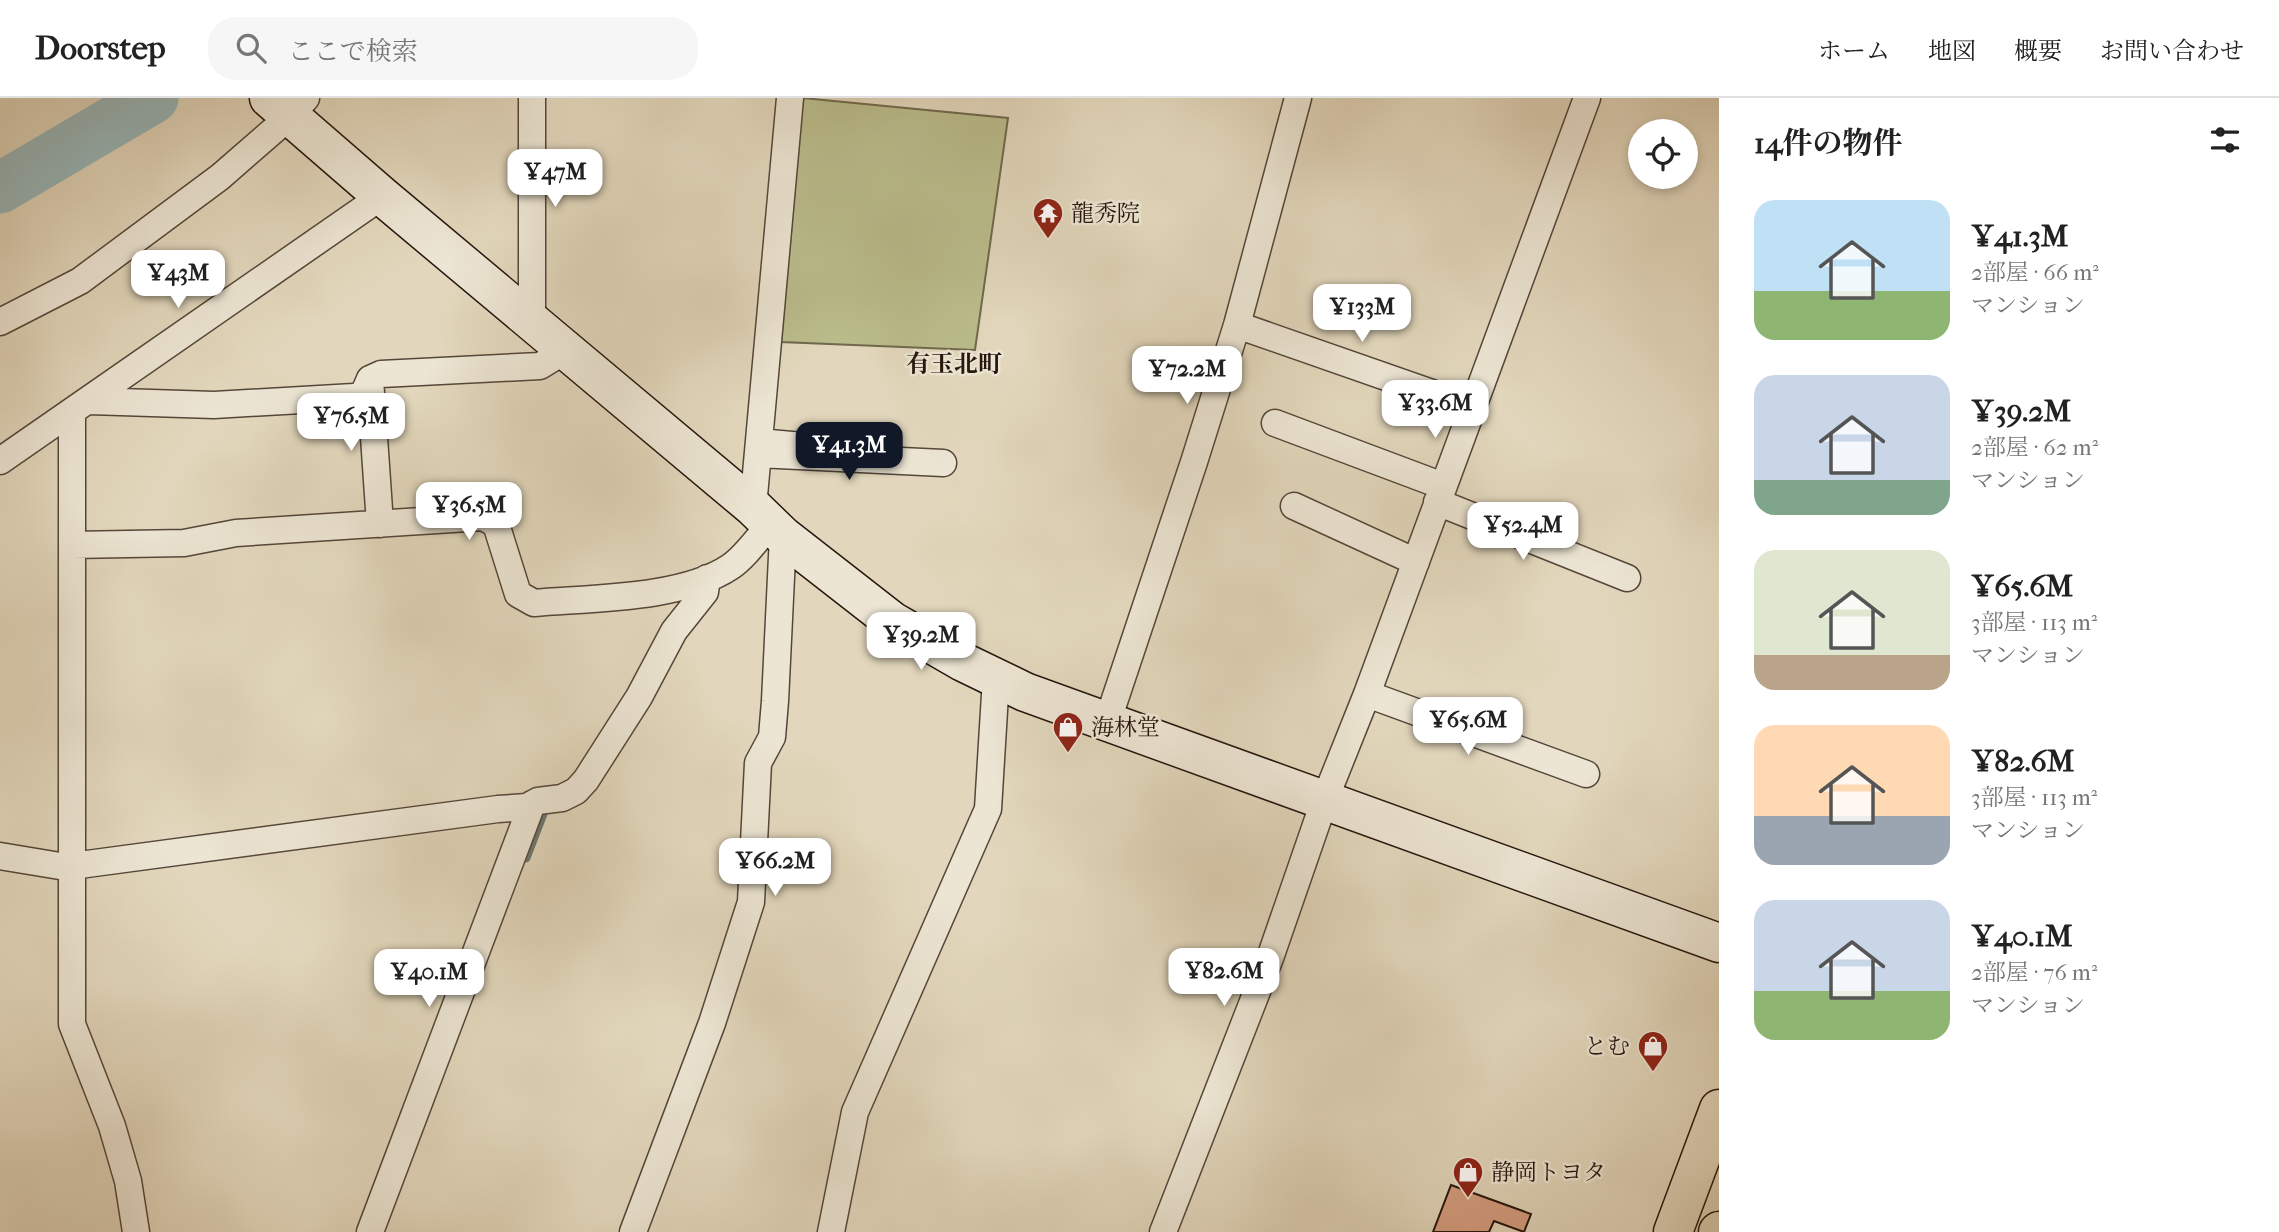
<!DOCTYPE html>
<html lang="ja">
<meta charset="utf-8">
<style>
:root{--surface:#fff;--page:#f6f6f6;--text:#222;--muted:#767676;--line:#e0e0e0;--accent:#111827}
body{margin:0;font-family:"IM FELL French Canon","Noto Serif JP",serif;background:var(--page);color:var(--text);height:100vh;display:flex;flex-direction:column;font-size:26px;white-space:nowrap}
*{box-sizing:border-box;margin:0}
p{font-size:23px;color:var(--muted)}
.icon{flex:none;width:38px;height:38px;fill:none;stroke:currentColor;stroke-width:2;stroke-linecap:round;stroke-linejoin:round}
.map{position:relative;flex:1;overflow:hidden}
.details{display:flex;flex-direction:column;background:var(--surface);width:560px}
.details>*{flex:none}
.fabs{position:absolute;left:1628px;top:21px;display:grid;gap:14px}
.fabs a{display:grid;place-items:center;width:70px;height:70px;border-radius:50%;background:var(--surface);box-shadow:0 4px 10px #0003;font-size:35px}
.price{position:absolute;translate:-50% -60px;padding:0 16px;border-radius:14px;background:#fff;color:#222;font-size:23px;line-height:46px;filter:drop-shadow(0 2px 4px #0008)}
.price::after{content:'';position:absolute;left:50%;top:42px;width:21px;height:16px;margin-left:-10px;background:inherit;clip-path:polygon(0 0,100% 0,50% 100%)}
.price.current{background:var(--accent);color:#fff}
ul{padding:0;list-style:none}
li{display:flex;align-items:center;gap:21px;height:175px;padding:0 35px}
li span{display:grid;place-items:center;flex:none;width:196px;height:140px;border-radius:21px;color:#555}
li>.icon{margin-inline-start:auto}
span .icon{width:84px;height:84px;fill:#fffc;stroke-width:1}
li b{font-size:30px}
h2{display:flex;justify-content:space-between;align-items:center;height:84px;padding:0 35px;font-size:30px}
header{display:flex;align-items:center;gap:42px;box-sizing:border-box;height:98px;padding:0 35px;background:var(--surface);border-bottom:2px solid var(--line)}
header strong{font-size:33px}
nav{display:flex;gap:38px;margin-inline-start:auto;font-size:24px}
.search{width:490px;height:63px;background:var(--page);display:flex;align-items:center;gap:18px;box-sizing:border-box;padding:0 24px;border-radius:28px;color:var(--muted);font-size:26px}
main{display:flex;flex:1;min-height:0}
.map>svg:first-child{display:block}
</style>
<header>
<strong>Doorstep</strong>
<div class="search"><svg class="icon" aria-label="search" viewBox="0 0 24 24"><circle cx="10" cy="10" r="6"/><path d="M15 15l6 6"/></svg>ここで検索</div>
<nav><a>ホーム</a><a>地図</a><a>概要</a><a>お問い合わせ</a></nav>
</header>
<main>
<div class="map">
<svg width="1719" height="1134" viewBox="0 0 1719 1134">
<rect width="100%" height="100%" fill="#e2d7bc"/>
<filter id="stains"><feTurbulence type="fractalNoise" baseFrequency=".00286" numOctaves="4"/><feColorMatrix values="0 0 0 0 .2 0 0 0 0 .09 0 0 0 0 .02 0 0 0 .5 -.17"/></filter>
<radialGradient id="worn" r=".72"><stop offset=".6" stop-color="#630" stop-opacity="0"/><stop offset="1" stop-color="#630" stop-opacity=".3"/></radialGradient>
<path fill="#babc8c" stroke="#70694d" stroke-width="2" d="M803 0 1008 20 975 252 781 244Z"/>
<g fill="none" stroke-linecap="round" stroke-linejoin="round">
<path stroke="#6a7775" stroke-width="9" d="M526 760 543 716"/>
<path stroke="#98b7ba" stroke-width="51" d="M0 90 153 0"/>
</g>
<path fill="#d59e80" stroke="#26160e" stroke-width="2" d="M1451 1087 1531 1116 1524 1134 1494 1123 1489 1134H1433Z"/>
<g fill="none" stroke-linecap="round" stroke-linejoin="round">
<g stroke="#55463a" stroke-width="17">
<path id="lane" d="M760 338 860 347 872 342"/>
</g>
<g stroke="#55463a" stroke-width="29">
<path id="street" d="M532 0V222
M0 224 80 183 220 79 290 18 306 0
M1237 227 1472 309
M370 281 380 426
M89 303 214 307 354 299 363 297 370 281 381 276 540 268 566 252
M72 313V926L112 1028 128 1083 136 1134
M1275 325 1443 388
M758 356 943 365
M0 363 382 98
M1437 404 1627 480
M1294 408 1416 464
M753 409 790 0
M72 447 184 445 236 435 483 419 496 426 518 496 534 505C591 500 682 501 730 469 745 459 758 440 770 426
M1367 596 1586 676
M1107 625 1194 364 1237 227 1298 0
M0 758 72 770
M72 768 498 711 527 709 538 703 562 700 576 693 586 682 639 599 674 533 705 494 707 480
M370 1134 532 706
M633 1134 712 925 751 804 758 665 772 639 775 603 783 438
M831 1134 855 1014 988 711 996 580
M1163 1134 1270 860 1325 701 1367 596 1587 0"/>
</g>
<g stroke="#26160e" stroke-width="41">
<path id="secondary" d="M269 0 382 98 753 409 783 438 892 523 963 564 1025 594 1719 845"/>
</g>
<g stroke="#26160e" stroke-width="41">
<path id="highway" d="M1673 1134 1719 1011
M1718 1134 1719 1133"/>
</g>
<use href="#lane" stroke="#ece5d3" stroke-width="14"/>
<use href="#street" stroke="#ece5d3" stroke-width="26"/>
<use href="#secondary" stroke="#ece5d3" stroke-width="38"/>
<use href="#highway" stroke="#e2d7bc" stroke-width="38"/>
</g>
<defs>
<g id="temple-pin" transform="scale(1.575)"><path d="M0 17L-7.5 6A9.5 9.5 0 1 1 7.5 6Z" fill="#8f2418" stroke="#ece5d3"/><path d="M0-6L5-2H3V0L6.5 2.5H4V6H1.5V3h-3V6H-4V2.5H-6.5L-3 0V-2H-5Z" fill="#fff"/></g>
<g id="shop-pin" transform="scale(1.575)"><path d="M0 17L-7.5 6A9.5 9.5 0 1 1 7.5 6Z" fill="#8f2418" stroke="#ece5d3"/><path d="M-5-2.5h2.3a2.7 3.5 0 0 1 5.4 0H5L5.5 6h-11ZM-1.5-2.5h3a1.5 2.3 0 0 0-3 0Z" fill="#fff"/></g>
</defs>
<g fill-rule="evenodd">
<use href="#temple-pin" x="1048" y="115"/>
<use href="#shop-pin" x="1068" y="629"/>
<use href="#shop-pin" x="1653" y="948"/>
<use href="#shop-pin" x="1468" y="1074"/>
</g>
<g text-anchor="middle" dominant-baseline="central" stroke-width="5" stroke-linejoin="round" paint-order="stroke">
<g font-size="23" fill="#26160e" stroke="#ece5d3" text-anchor="start">
<text x="1071" y="115">龍秀院</text>
<text x="1091" y="629">海林堂</text>
<text x="1630" y="948" text-anchor="end">とむ</text>
<text x="1491" y="1074">静岡トヨタ</text>
</g>
<g font-size="24" font-weight="bold" fill="#26160e" stroke="#ece5d3">
<text x="954" y="266">有玉北町</text>
</g>
</g>
<rect width="100%" height="100%" filter="url(#stains)"/>
<rect width="100%" height="100%" fill="url(#worn)"/>
</svg>
<div class="fabs">
<a><svg class="icon" aria-label="locate" viewBox="0 0 24 24"><circle cx="12" cy="12" r="6"/><path d="M12 2v4M12 18v4M2 12h4M18 12h4"/></svg></a>
</div>
<b class="price" style="left:555px;top:111px">¥47M</b>
<b class="price" style="left:178px;top:212px">¥43M</b>
<b class="price" style="left:1362px;top:246px">¥133M</b>
<b class="price" style="left:1187px;top:308px">¥72.2M</b>
<b class="price" style="left:1435px;top:342px">¥33.6M</b>
<b class="price" style="left:351px;top:355px">¥76.5M</b>
<b class="price current" style="left:849px;top:384px">¥41.3M</b>
<b class="price" style="left:469px;top:444px">¥36.5M</b>
<b class="price" style="left:1523px;top:464px">¥52.4M</b>
<b class="price" style="left:921px;top:574px">¥39.2M</b>
<b class="price" style="left:1468px;top:659px">¥65.6M</b>
<b class="price" style="left:775px;top:800px">¥66.2M</b>
<b class="price" style="left:1224px;top:910px">¥82.6M</b>
<b class="price" style="left:429px;top:911px">¥40.1M</b>
</div>
<section class="details">
<h2>14件の物件<svg class="icon" aria-label="filters" viewBox="0 0 24 24"><path d="M4 7h16M4 17h16"/><circle cx="9" cy="7" r="2"/><circle cx="15" cy="17" r="2"/></svg></h2>
<ul>
<li><span style="background:linear-gradient(#bfe0f5 65%,#8fb573 0)"><svg class="icon" aria-label="home" viewBox="0 0 24 24"><path d="M3 11l9-7 9 7M6 9v11h12V9"/></svg></span><div><b>¥41.3M</b><p>2部屋 · 66 m²</p><p>マンション</p></div></li>
<li><span style="background:linear-gradient(#c9d6e8 75%,#7fa58c 0)"><svg class="icon" aria-label="home" viewBox="0 0 24 24"><path d="M3 11l9-7 9 7M6 9v11h12V9"/></svg></span><div><b>¥39.2M</b><p>2部屋 · 62 m²</p><p>マンション</p></div></li>
<li><span style="background:linear-gradient(#dfe7d0 75%,#b9a48a 0)"><svg class="icon" aria-label="home" viewBox="0 0 24 24"><path d="M3 11l9-7 9 7M6 9v11h12V9"/></svg></span><div><b>¥65.6M</b><p>3部屋 · 113 m²</p><p>マンション</p></div></li>
<li><span style="background:linear-gradient(#ffd9b3 65%,#9aa5b1 0)"><svg class="icon" aria-label="home" viewBox="0 0 24 24"><path d="M3 11l9-7 9 7M6 9v11h12V9"/></svg></span><div><b>¥82.6M</b><p>3部屋 · 113 m²</p><p>マンション</p></div></li>
<li><span style="background:linear-gradient(#c9d6e8 65%,#8fb573 0)"><svg class="icon" aria-label="home" viewBox="0 0 24 24"><path d="M3 11l9-7 9 7M6 9v11h12V9"/></svg></span><div><b>¥40.1M</b><p>2部屋 · 76 m²</p><p>マンション</p></div></li>
</ul>
</section>
</main>
